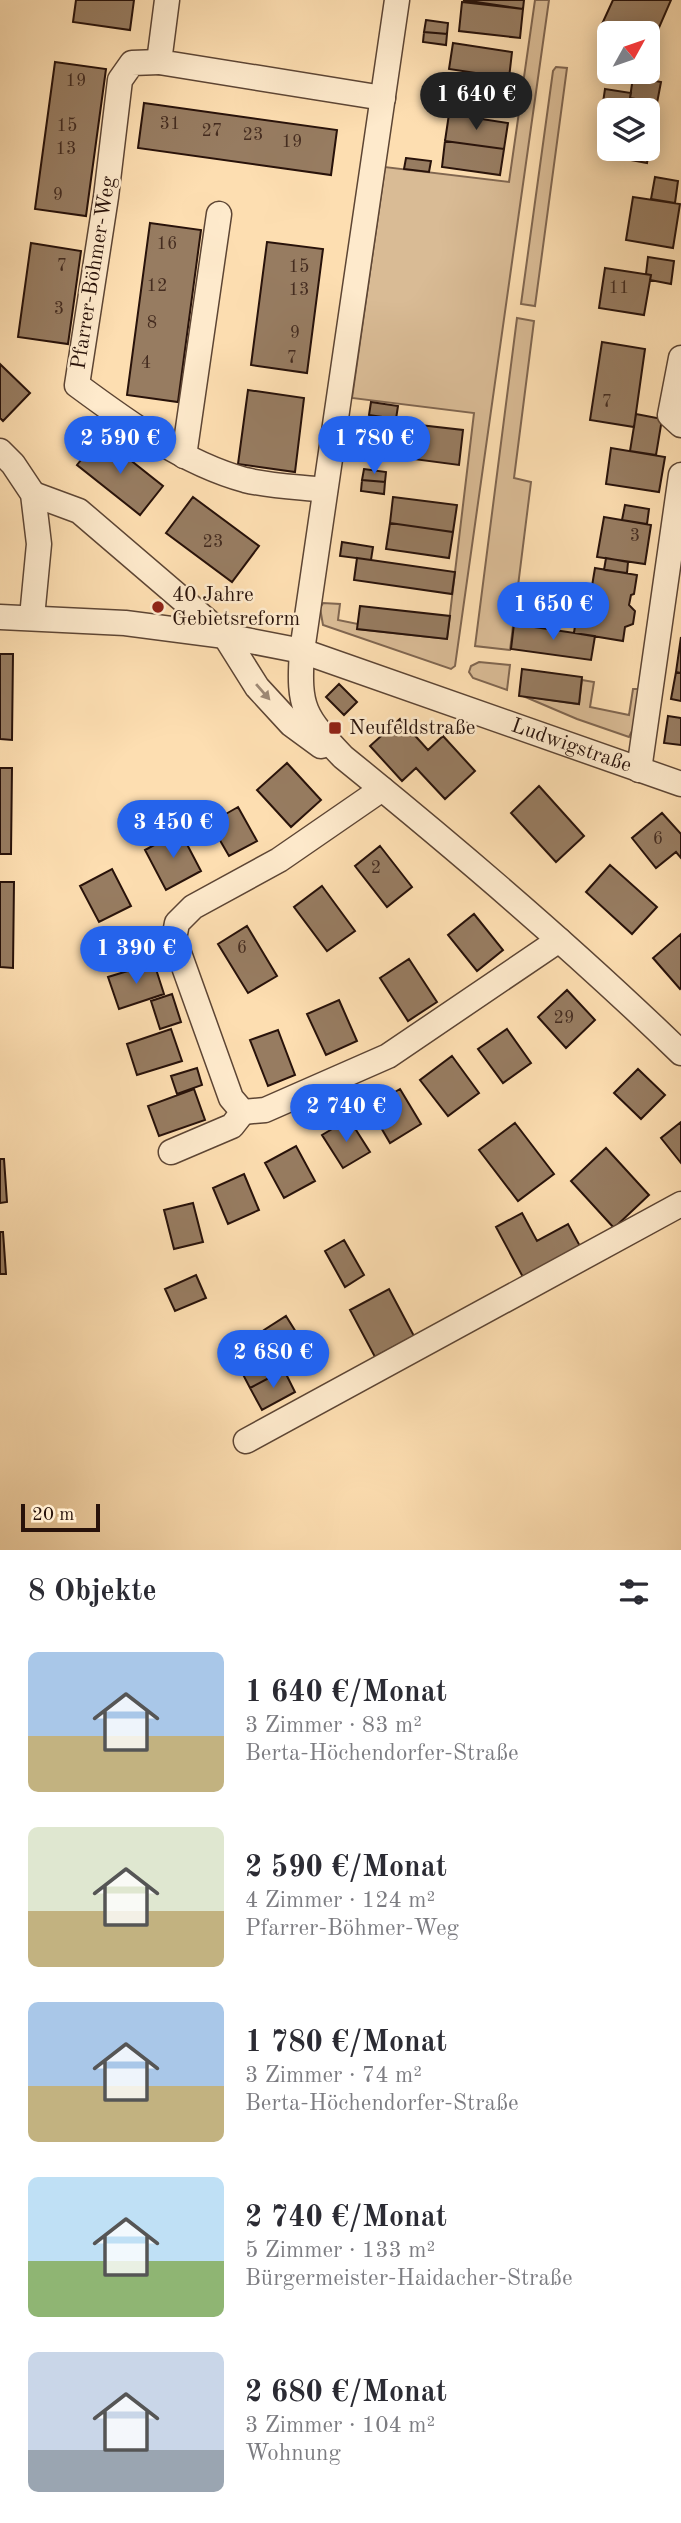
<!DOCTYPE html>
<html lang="de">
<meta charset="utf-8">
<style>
:root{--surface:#fff;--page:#f2f2f3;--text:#2b2b33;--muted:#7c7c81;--accent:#2563eb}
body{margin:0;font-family:"Old Standard TT",serif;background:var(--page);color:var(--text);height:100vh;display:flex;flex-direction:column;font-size:26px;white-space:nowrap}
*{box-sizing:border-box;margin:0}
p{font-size:23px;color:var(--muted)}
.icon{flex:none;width:38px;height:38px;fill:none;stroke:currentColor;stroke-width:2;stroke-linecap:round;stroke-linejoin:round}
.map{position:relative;height:1550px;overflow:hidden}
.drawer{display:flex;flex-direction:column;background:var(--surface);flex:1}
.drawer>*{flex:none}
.needle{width:46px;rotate:50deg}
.fabs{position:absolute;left:597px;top:21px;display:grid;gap:14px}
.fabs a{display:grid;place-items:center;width:63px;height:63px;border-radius:10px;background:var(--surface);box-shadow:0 4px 18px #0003;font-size:35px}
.scale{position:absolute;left:21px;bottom:18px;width:79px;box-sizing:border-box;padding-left:7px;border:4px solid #28120a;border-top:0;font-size:19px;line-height:24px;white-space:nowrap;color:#28120a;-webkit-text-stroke:5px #feeacc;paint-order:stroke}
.price{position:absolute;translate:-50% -60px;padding:0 16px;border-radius:24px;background:var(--accent);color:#fff;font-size:23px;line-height:46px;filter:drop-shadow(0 2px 4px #0008)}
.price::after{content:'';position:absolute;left:50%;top:42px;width:21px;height:16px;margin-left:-10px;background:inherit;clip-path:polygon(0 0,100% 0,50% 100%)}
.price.current{background:#222;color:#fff}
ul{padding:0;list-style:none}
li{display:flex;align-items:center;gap:21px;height:175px;padding:0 28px}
li span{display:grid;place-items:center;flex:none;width:196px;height:140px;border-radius:10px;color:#555}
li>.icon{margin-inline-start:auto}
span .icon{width:84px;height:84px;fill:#fffc;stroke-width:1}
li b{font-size:30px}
h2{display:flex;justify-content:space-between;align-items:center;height:84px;padding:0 28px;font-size:30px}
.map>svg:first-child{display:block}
</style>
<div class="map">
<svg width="681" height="1550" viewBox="0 0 681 1550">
<rect width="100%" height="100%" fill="#fddeb1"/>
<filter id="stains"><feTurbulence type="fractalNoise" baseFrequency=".00286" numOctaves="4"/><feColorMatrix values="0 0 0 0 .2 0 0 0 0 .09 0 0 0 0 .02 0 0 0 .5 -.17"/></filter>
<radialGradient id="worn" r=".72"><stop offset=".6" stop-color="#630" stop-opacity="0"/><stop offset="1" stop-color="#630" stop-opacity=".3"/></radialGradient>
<path fill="#d9bb95" stroke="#806650" stroke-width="2" d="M535 0H549L455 666 451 669 323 625 320 608 323 603 340 604 338 620 358 624V629L447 639 474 413 352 398 385 167 509 182Z
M556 67 567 68 535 306 521 304 553 71Z
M517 318 534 321 514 478 531 482 510 650 475 646Z
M479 662 510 665 507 690 473 678 469 672 471 666Z
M582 680 594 682 590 707 629 715 633 689H639L634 727 629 737 577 719 523 696 579 704Z"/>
<path fill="#977c61" stroke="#28120a" stroke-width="2" fill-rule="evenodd" d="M76 0H134L130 30 73 22Z
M463 0H524L523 9Z
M613 0H671L651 46 648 44V33H622L602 24Z
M462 2 523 9 520 38 459 31Z
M426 20 448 23 447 34 424 32Z
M424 32 447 34 446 45 423 42Z
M453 43 512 52 509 78 449 69Z
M55 62 106 69 86 216 35 209Z
M633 77 661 82 657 103 630 98Z
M605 89 631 93 630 98 657 103 647 163 599 154 604 124 600 123ZM609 110H648V149H609Z
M144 103 337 130 331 175 138 148Z
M449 114 508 123 504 149 445 141Z
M445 141 504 149 500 175 442 167Z
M406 158 431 161 429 172 404 169Z
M655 177 678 181 675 203 651 199Z
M633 197 680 204 673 248 626 240Z
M150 223 201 230 178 402 127 395Z
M267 242 323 249 307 373 251 365Z
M31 243 81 251 68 344 18 337Z
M648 257 674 261 671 284 650 280 651 275 646 274Z
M605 268 651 275 644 315 599 308Z
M602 342 645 349 634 427 590 420Z
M0 364 30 393 3 421 0 418Z
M248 390 304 398 295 472 238 464Z
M371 402 398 406 396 419 369 415Z
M636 414 662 419 656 455 630 451Z
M402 423 463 430 459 465 398 457Z
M100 436 163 486 140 515 77 465Z
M611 448 665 457 659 492 606 484Z
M364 469 386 472 385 482 362 480Z
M362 480 385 482 384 494 361 491Z
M193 497 259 546 232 582 166 533Z
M393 497 457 505 453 532 390 523Z
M625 505 649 509 647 524 622 520Z
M604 517 651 525 645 564 597 557Z
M390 523 453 532 449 558 386 549Z
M342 542 373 547 371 560 340 556Z
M357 558 455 572 452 594 354 580Z
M606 558 628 562 627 573 604 570Z
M595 568 637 575 634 594 631 595 629 605 635 611 633 624 625 627 623 641 574 633 581 584 592 586Z
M360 606 450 616 447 639 357 629Z
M514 624 595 636 591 660 511 649Z
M681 637V673L676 672Z
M0 654H13L12 740 0 739Z
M522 669 582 677 579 704 519 696Z
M676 672 681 673V701L671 699Z
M339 684 357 702 344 715 326 697Z
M668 716 681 718V745L664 743Z
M400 719 428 750 443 736 475 771 445 799 416 768 402 781 370 746Z
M287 763 321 800 291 827 257 790Z
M0 768H12L11 854H0Z
M539 786 584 836 556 862 511 813Z
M238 807 257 841 229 856 210 823Z
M662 813 681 834V858L676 852 656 868 632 838Z
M180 831 201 871 166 890 145 850Z
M380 846 412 887 387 907 355 866Z
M610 865 657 907 632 934 586 892Z
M112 869 131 906 99 922 80 886Z
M0 882H14L13 968 0 967Z
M322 886 355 931 327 951 294 907Z
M474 914 503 950 477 971 448 935Z
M247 926 277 976 248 993 218 944Z
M681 934V988L680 989 653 958Z
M409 959 437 1002 408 1021 380 978Z
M154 963 164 994 119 1009 108 977Z
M567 990 595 1020 566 1048 538 1017Z
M172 994 181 1022 160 1029 151 1001Z
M339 1000 357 1041 326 1055 307 1014Z
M171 1029 182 1061 137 1075 127 1044Z
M507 1029 531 1063 503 1083 478 1049Z
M278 1030 295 1075 268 1086 250 1040Z
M452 1056 479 1093 448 1116 420 1080Z
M197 1068 202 1085 177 1094 171 1076Z
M638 1069 665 1095 641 1119 614 1093Z
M194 1089 205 1120 159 1136 148 1106Z
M400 1089 421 1124 390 1143 369 1107Z
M349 1119 370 1152 343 1168 322 1135Z
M681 1122V1163L661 1138Z
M515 1123 554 1174 518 1201 479 1150Z
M296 1146 315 1181 284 1198 265 1163Z
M606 1148 649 1195 614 1228 571 1181Z
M0 1159H4L7 1202 0 1203Z
M244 1174 259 1210 228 1224 213 1188Z
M193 1203 203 1242 174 1249 164 1210Z
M522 1213 537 1241 568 1224 581 1248 524 1279 496 1227Z
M0 1232H3L6 1274H0Z
M344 1240 364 1275 345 1287 325 1251Z
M196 1275 206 1298 175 1311 165 1289Z
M389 1289 414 1336 375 1357 350 1310Z
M286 1316 304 1345 282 1358 264 1330Z
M271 1345 284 1370 250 1388 237 1363Z
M284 1370 295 1392 262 1410 250 1388Z"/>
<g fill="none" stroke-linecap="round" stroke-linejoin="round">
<g stroke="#5d4534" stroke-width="27">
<g id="minor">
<path d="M167 0 159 62 383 98"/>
<path d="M397 0 302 651C298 709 304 716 343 757 459 851 574 949 681 1053"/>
<path d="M159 62 132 63 120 80 106 197 77 385C127 422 183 463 245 480 270 486 299 487 325 490"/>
<path d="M681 358 670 415 681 425"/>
<path d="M0 451 13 464 33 494 39 544 32 617"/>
<path d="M184 456 219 214"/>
<path d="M33 494 79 511 225 636 257 687 291 724 321 746"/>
<path id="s1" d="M0 617 125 623 225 636 302 651 681 784"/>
<path d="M639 770 681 475"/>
<path d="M382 789 279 860 193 907 177 923 174 939 231 1098 243 1112 265 1110 388 1056 559 940"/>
<path d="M171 1152 232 1126 243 1112"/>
<path d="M246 1441 681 1204"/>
</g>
</g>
<use href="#minor" stroke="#feeacc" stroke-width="24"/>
</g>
<defs><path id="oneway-solid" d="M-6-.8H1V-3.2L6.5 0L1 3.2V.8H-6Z" transform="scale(1.75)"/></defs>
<use fill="#9e8975" href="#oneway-solid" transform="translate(263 692) rotate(49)"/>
<g fill="#8f2418" stroke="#feeacc" stroke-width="2.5">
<circle cx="158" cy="607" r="7"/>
<rect x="328" y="721" width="14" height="14" rx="3.5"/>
</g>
<g text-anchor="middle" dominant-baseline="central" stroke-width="5" stroke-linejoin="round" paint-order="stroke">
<g font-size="18" fill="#442c20">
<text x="76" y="81">19</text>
<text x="170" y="124">31</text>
<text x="67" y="126">15</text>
<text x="212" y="131">27</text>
<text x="253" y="135">23</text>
<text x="292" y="142">19</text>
<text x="66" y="149">13</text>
<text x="58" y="195">9</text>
<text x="167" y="244">16</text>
<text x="62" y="266">7</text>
<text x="299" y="267">15</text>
<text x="157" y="286">12</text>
<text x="619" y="288">11</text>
<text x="299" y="290">13</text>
<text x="59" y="309">3</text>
<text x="152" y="323">8</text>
<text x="295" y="333">9</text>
<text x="292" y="358">7</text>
<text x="146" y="363">4</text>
<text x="607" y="402">7</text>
<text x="635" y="536">3</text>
<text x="213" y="542">23</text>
<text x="658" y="839">6</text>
<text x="376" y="868">2</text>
<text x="242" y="948">6</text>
<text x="564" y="1018">29</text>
</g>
<g font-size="21" fill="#28120a" stroke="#feeacc">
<text transform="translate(94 273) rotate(-81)">Pfarrer-Böhmer-Weg</text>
<text stroke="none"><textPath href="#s1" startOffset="590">Ludwigstraße</textPath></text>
</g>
<g font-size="21" fill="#28120a" stroke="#feeacc" text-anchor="start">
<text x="172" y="595">40 Jahre<tspan x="172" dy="24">Gebietsreform</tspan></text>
<text x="349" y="728">Neufeldstraße</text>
</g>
</g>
<rect width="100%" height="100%" filter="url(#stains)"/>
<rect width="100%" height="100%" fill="url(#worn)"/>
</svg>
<div class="fabs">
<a><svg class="needle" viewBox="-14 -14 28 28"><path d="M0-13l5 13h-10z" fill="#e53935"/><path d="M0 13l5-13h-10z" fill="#7c7c81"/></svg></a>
<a><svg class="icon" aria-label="layers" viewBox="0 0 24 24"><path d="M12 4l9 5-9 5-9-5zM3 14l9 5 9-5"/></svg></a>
</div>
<div class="scale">20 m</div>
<b class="price current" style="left:476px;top:132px">1 640 €</b>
<b class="price" style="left:120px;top:476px">2 590 €</b>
<b class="price" style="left:374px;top:476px">1 780 €</b>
<b class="price" style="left:553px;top:642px">1 650 €</b>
<b class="price" style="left:173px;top:860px">3 450 €</b>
<b class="price" style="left:136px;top:986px">1 390 €</b>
<b class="price" style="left:346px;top:1144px">2 740 €</b>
<b class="price" style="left:273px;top:1390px">2 680 €</b>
</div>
<section class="drawer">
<h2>8 Objekte<svg class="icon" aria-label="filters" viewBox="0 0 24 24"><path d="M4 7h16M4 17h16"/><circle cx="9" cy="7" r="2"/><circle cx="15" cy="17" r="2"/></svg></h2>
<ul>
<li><span style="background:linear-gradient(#a9c7e8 60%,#c2b280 0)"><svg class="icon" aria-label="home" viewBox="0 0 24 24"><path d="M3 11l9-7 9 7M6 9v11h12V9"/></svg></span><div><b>1 640 €/Monat</b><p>3 Zimmer · 83 m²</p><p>Berta-Höchendorfer-Straße</p></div></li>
<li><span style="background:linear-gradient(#dfe7d0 60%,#c2b280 0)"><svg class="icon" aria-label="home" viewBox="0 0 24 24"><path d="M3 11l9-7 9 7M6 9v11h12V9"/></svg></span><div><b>2 590 €/Monat</b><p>4 Zimmer · 124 m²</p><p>Pfarrer-Böhmer-Weg</p></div></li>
<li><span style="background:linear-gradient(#a9c7e8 60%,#c2b280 0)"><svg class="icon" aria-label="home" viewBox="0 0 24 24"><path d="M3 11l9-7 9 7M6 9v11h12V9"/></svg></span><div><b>1 780 €/Monat</b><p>3 Zimmer · 74 m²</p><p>Berta-Höchendorfer-Straße</p></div></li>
<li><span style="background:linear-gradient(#bfe0f5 60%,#8fb573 0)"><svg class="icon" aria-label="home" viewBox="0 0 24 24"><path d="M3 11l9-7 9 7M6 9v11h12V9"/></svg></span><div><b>2 740 €/Monat</b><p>5 Zimmer · 133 m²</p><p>Bürgermeister-Haidacher-Straße</p></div></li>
<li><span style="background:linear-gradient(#c9d6e8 70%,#9aa5b1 0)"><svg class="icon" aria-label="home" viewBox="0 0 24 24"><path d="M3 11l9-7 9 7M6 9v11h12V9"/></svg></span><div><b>2 680 €/Monat</b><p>3 Zimmer · 104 m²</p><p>Wohnung</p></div></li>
</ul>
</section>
